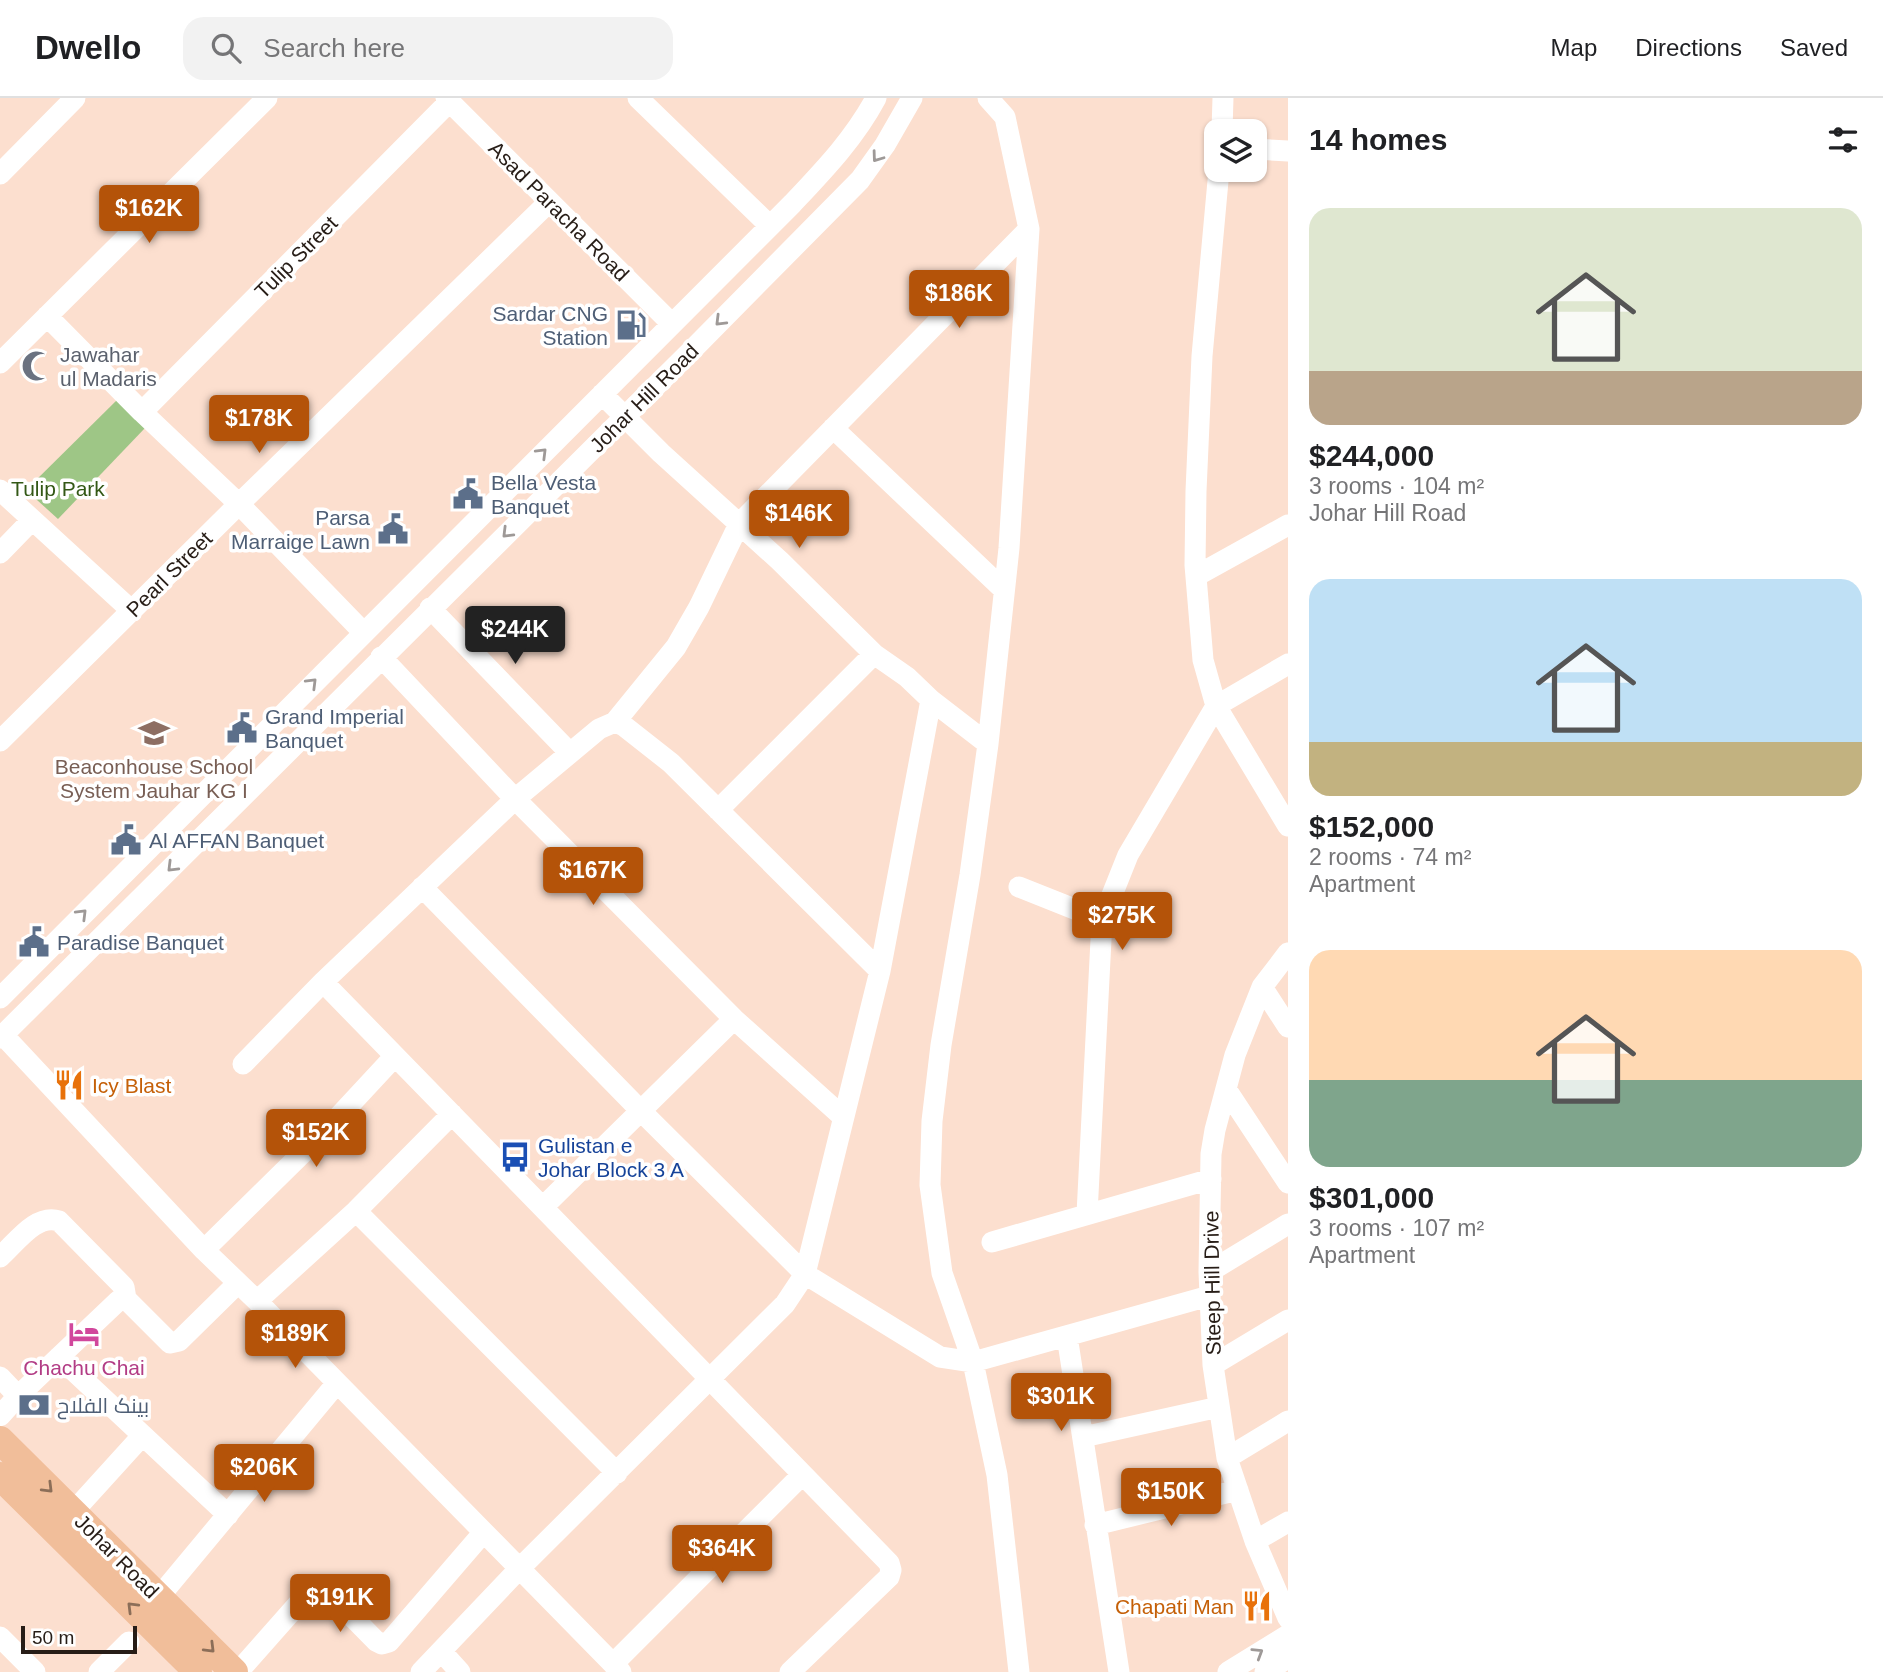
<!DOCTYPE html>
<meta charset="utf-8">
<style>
:root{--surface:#fff;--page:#f2f2f2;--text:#202124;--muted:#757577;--line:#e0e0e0;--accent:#b45309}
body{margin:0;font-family:Arial,Cairo,sans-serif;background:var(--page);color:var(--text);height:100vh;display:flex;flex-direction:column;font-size:26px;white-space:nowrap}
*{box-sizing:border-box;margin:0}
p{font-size:23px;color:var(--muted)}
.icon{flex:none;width:38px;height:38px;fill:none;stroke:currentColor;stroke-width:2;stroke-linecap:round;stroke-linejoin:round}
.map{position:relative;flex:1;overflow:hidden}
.sheet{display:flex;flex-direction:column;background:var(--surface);width:595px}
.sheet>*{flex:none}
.tools{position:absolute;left:1204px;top:21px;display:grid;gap:14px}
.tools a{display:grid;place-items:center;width:63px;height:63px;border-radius:14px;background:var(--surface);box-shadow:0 2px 5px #0004;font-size:35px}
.scale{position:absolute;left:21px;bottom:18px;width:116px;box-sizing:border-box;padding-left:7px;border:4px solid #271d17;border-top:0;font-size:19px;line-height:24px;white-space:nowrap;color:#271d17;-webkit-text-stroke:5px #fff;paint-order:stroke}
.price{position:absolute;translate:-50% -60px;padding:0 16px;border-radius:7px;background:var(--accent);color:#fff;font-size:23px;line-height:46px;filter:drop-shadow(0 2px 4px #0008)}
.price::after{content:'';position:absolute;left:50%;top:42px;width:21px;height:16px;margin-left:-10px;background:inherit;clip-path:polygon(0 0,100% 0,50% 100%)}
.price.selected{background:#222;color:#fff}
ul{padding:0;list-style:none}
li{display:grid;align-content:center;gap:14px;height:371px;padding:0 21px}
li span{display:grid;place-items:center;height:217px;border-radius:21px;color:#555}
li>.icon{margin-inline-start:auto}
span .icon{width:126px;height:126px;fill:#fffc;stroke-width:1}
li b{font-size:30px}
h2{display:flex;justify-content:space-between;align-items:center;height:84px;padding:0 21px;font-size:30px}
header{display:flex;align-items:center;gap:42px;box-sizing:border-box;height:98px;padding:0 35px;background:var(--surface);border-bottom:2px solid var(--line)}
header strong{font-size:33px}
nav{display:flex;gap:38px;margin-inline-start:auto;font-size:24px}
.search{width:490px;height:63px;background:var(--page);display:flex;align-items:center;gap:18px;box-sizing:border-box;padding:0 24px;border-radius:21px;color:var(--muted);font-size:26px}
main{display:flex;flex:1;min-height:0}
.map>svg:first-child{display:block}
</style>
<header>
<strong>Dwello</strong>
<div class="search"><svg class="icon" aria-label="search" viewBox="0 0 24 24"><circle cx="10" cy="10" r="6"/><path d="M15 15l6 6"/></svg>Search here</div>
<nav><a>Map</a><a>Directions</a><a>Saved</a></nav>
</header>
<main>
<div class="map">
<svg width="1288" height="1574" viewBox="0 0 1288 1574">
<rect width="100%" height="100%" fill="#fcdfcf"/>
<path fill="#9ec686" d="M118 301 145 330 58 421 26 392Z"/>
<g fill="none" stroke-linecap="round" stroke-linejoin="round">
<path stroke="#fff" stroke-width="21" d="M446 0 672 226
M638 0 770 128
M1222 33 1223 0
M1255 51 1288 53
M1219 72 1202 258 1196 393 1195 467 1203 562 1216 608 1288 728
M0 76 75 0
M47 218 142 314 239 406 363 534
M0 265 267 0
M142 314 450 3
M833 330 1004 492
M0 392 132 513
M0 455 32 422
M1196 478 1288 427
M430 510 570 655
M381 559 515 701 734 921 843 1019
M931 602 988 646 970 777 941 947 932 1023 930 1087 942 1175 973 1264 997 1377 1019 1574
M615 624 676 549 699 509 739 426 1029 131 1005 19 988 0
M0 643 239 406 549 104
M988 646 1009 450 1029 131
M718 712 874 556
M422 789 641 1013 805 1176 940 1259 973 1264 1209 1198
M1019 789 1102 822
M1288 855 1262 889 1235 957 1215 1032 1211 1056 1209 1174 1213 1267 1227 1360 1255 1443 1288 1520
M323 884 889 1465 891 1472 889 1479 790 1574
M1262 889 1288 929
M0 900 792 106C824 72 854 41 876 0
M3 937 204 1152 257 1203 621 1574
M0 940 694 250 860 82 885 47 912 0
M243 966 323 884 515 701 599 631 615 624 624 628 671 665 880 873
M1226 991 1288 1085
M543 1109 734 921
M356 1113 617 1375
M1087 1116 1102 822 1128 757 1216 608 1288 566
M992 1144 1211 1081
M204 1152 330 1028 395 958
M0 1159C16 1145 36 1115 59 1123L124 1189 126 1201
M1209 1174 1288 1126
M257 1203 356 1113 452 1016
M1067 1238 1119 1574
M59 1259 228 1417
M1213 1267 1288 1222
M0 1279 18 1298
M0 1318 18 1298 118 1203 126 1201 170 1245 179 1243 238 1185
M1083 1339 1219 1309
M1227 1360 1288 1323
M73 1414 142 1338
M1095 1427 1238 1392
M1255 1443 1288 1424
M159 1499 337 1285
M0 1539 35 1574
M441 1553 460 1574
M613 1566 802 1377
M99 1574 129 1544
M238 1574 314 1488 321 1487 326 1492 376 1543 382 1546 389 1544 483 1435
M421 1574 518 1472 785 1206 805 1176 880 873 931 602 907 579 874 556 780 463 661 355 602 296
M1228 1574 1288 1537
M1265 1574 1288 1560"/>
<path stroke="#f1be9a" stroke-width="28" d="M0 1342 234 1574
M0 1378 198 1574"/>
</g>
<defs><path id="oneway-chevron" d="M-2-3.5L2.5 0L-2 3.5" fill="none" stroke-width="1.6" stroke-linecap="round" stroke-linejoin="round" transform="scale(1.75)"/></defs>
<g stroke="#9e9997">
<use href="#oneway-chevron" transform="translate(877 59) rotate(126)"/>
<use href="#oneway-chevron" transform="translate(720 223) rotate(135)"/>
<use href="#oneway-chevron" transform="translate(542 355) rotate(-45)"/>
<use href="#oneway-chevron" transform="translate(507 435) rotate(135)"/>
<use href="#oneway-chevron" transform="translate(312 585) rotate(-45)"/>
<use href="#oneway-chevron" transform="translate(172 769) rotate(135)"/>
<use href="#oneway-chevron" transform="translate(82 816) rotate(-45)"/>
<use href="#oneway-chevron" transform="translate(1258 1555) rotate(-32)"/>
</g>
<g stroke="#8c6e58">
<use href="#oneway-chevron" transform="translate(48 1390) rotate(45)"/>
<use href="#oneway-chevron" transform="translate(132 1509) rotate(-135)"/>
<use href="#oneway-chevron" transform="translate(210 1550) rotate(45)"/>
</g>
<defs>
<g id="fuel-bare" transform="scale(2.415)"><path d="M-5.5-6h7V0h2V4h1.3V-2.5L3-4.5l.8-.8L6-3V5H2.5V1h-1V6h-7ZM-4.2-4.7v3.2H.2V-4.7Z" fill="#5c6f8a" stroke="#fff" stroke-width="2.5" paint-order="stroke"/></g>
<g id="mosque-bare" transform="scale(2.415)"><path d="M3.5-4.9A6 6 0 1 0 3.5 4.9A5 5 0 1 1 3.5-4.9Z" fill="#6b7280" stroke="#fff" stroke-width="2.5" paint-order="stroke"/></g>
<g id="civic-bare" transform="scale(2.415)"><path d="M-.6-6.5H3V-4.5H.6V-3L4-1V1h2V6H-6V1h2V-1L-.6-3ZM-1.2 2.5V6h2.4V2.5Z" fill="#5c6f8a" stroke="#fff" stroke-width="2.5" paint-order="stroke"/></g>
<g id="school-bare" transform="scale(2.415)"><path d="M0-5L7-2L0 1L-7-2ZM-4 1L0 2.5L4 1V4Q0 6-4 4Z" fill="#8d6e63" stroke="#fff" stroke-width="2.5" paint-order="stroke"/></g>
<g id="restaurant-bare" transform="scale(2.415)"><path d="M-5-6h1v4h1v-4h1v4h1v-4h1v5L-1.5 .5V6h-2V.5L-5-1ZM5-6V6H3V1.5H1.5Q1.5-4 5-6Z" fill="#e8710a" stroke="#fff" stroke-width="2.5" paint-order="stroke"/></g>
<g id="bus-bare" transform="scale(2.415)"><path d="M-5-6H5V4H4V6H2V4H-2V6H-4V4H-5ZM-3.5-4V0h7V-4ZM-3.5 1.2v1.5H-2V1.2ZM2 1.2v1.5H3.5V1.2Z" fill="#1a4fb4" stroke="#fff" stroke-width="2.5" paint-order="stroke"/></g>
<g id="hotel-bare" transform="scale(2.415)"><path d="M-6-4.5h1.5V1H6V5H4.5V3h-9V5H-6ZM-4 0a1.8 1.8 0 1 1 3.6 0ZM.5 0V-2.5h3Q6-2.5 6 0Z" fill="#d1479c" stroke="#fff" stroke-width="2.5" paint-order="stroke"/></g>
<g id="bank-bare" transform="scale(2.415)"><path d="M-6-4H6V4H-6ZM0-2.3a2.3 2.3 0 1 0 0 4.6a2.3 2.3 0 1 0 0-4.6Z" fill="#5c6f8a" stroke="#fff" stroke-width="2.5" paint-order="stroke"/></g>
</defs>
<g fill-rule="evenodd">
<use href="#fuel-bare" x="631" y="227"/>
<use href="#mosque-bare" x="37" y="268"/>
<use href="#civic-bare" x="468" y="396"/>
<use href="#civic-bare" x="393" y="431"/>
<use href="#civic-bare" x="242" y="630"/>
<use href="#school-bare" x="154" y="635"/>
<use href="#civic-bare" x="126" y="742"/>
<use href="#civic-bare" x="34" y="844"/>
<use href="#restaurant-bare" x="69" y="987"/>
<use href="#bus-bare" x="515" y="1059"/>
<use href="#hotel-bare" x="84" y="1236"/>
<use href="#bank-bare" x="34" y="1307"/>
<use href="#restaurant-bare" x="1257" y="1508"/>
</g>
<g text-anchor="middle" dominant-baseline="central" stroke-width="7" stroke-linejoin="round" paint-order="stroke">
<g font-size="21" fill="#271d17" stroke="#fff">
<text transform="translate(559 113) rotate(45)">Asad Paracha Road</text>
<text transform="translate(296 159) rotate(-45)">Tulip Street</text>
<text transform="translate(644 300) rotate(-45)">Johar Hill Road</text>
<text transform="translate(169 476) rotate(-45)">Pearl Street</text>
<text transform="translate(1212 1185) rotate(-91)">Steep Hill Drive</text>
<text transform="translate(117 1458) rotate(45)">Johar Road</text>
</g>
<g font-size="21" fill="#4e5e75" stroke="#fff" text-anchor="start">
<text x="608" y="215" text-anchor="end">Sardar CNG<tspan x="608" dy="24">Station</tspan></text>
<text x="491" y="384">Bella Vesta<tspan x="491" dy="24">Banquet</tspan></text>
<text x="370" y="419" text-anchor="end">Parsa<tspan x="370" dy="24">Marraige Lawn</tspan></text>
<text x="265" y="618">Grand Imperial<tspan x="265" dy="24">Banquet</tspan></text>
<text x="149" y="742">Al AFFAN Banquet</text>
<text x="57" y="844">Paradise Banquet</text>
<text x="57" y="1307">بینک الفلاح</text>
</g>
<g font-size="21" fill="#5b616d" stroke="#fff" text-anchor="start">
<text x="60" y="256">Jawahar<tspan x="60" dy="24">ul Madaris</tspan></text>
</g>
<g font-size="21" fill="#335816" stroke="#fff">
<text x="58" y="390">Tulip Park</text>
</g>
<g font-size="21" fill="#785e54" stroke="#fff">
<text x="154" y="668">Beaconhouse School<tspan x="154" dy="24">System Jauhar KG I</tspan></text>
</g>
<g font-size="21" fill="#c56008" stroke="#fff" text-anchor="start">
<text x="92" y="987">Icy Blast</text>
<text x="1234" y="1508" text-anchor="end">Chapati Man</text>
</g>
<g font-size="21" fill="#164399" stroke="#fff" text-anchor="start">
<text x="538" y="1047">Gulistan e<tspan x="538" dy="24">Johar Block 3 A</tspan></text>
</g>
<g font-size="21" fill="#b23c85" stroke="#fff">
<text x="84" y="1269">Chachu Chai</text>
</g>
</g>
</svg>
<div class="tools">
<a><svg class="icon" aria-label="layers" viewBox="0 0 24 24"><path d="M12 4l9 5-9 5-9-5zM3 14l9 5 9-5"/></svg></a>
</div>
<div class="scale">50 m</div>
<b class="price" style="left:149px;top:147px">$162K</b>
<b class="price" style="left:959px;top:232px">$186K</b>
<b class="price" style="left:259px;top:357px">$178K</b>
<b class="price" style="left:799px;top:452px">$146K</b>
<b class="price selected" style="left:515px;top:568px">$244K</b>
<b class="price" style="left:593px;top:809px">$167K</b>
<b class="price" style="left:1122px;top:854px">$275K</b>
<b class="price" style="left:316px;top:1071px">$152K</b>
<b class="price" style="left:295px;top:1272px">$189K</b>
<b class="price" style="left:1061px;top:1335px">$301K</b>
<b class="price" style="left:264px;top:1406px">$206K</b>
<b class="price" style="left:1171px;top:1430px">$150K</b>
<b class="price" style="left:722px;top:1487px">$364K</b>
<b class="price" style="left:340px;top:1536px">$191K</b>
</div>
<section class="sheet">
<h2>14 homes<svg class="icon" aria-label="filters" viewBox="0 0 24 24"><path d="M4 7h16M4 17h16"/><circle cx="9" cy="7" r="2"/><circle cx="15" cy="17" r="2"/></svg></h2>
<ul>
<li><span style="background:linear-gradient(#dfe7d0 75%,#b9a48a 0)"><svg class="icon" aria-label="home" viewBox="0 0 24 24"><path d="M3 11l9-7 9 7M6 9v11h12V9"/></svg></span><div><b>$244,000</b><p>3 rooms · 104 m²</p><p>Johar Hill Road</p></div></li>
<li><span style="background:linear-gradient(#bfe0f5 75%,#c2b280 0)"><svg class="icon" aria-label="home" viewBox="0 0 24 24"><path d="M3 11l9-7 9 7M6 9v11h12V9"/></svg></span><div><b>$152,000</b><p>2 rooms · 74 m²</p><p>Apartment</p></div></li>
<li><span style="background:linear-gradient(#ffd9b3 60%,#7fa58c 0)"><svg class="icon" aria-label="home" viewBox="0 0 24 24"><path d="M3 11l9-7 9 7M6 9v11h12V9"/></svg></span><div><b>$301,000</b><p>3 rooms · 107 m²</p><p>Apartment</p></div></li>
</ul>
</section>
</main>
